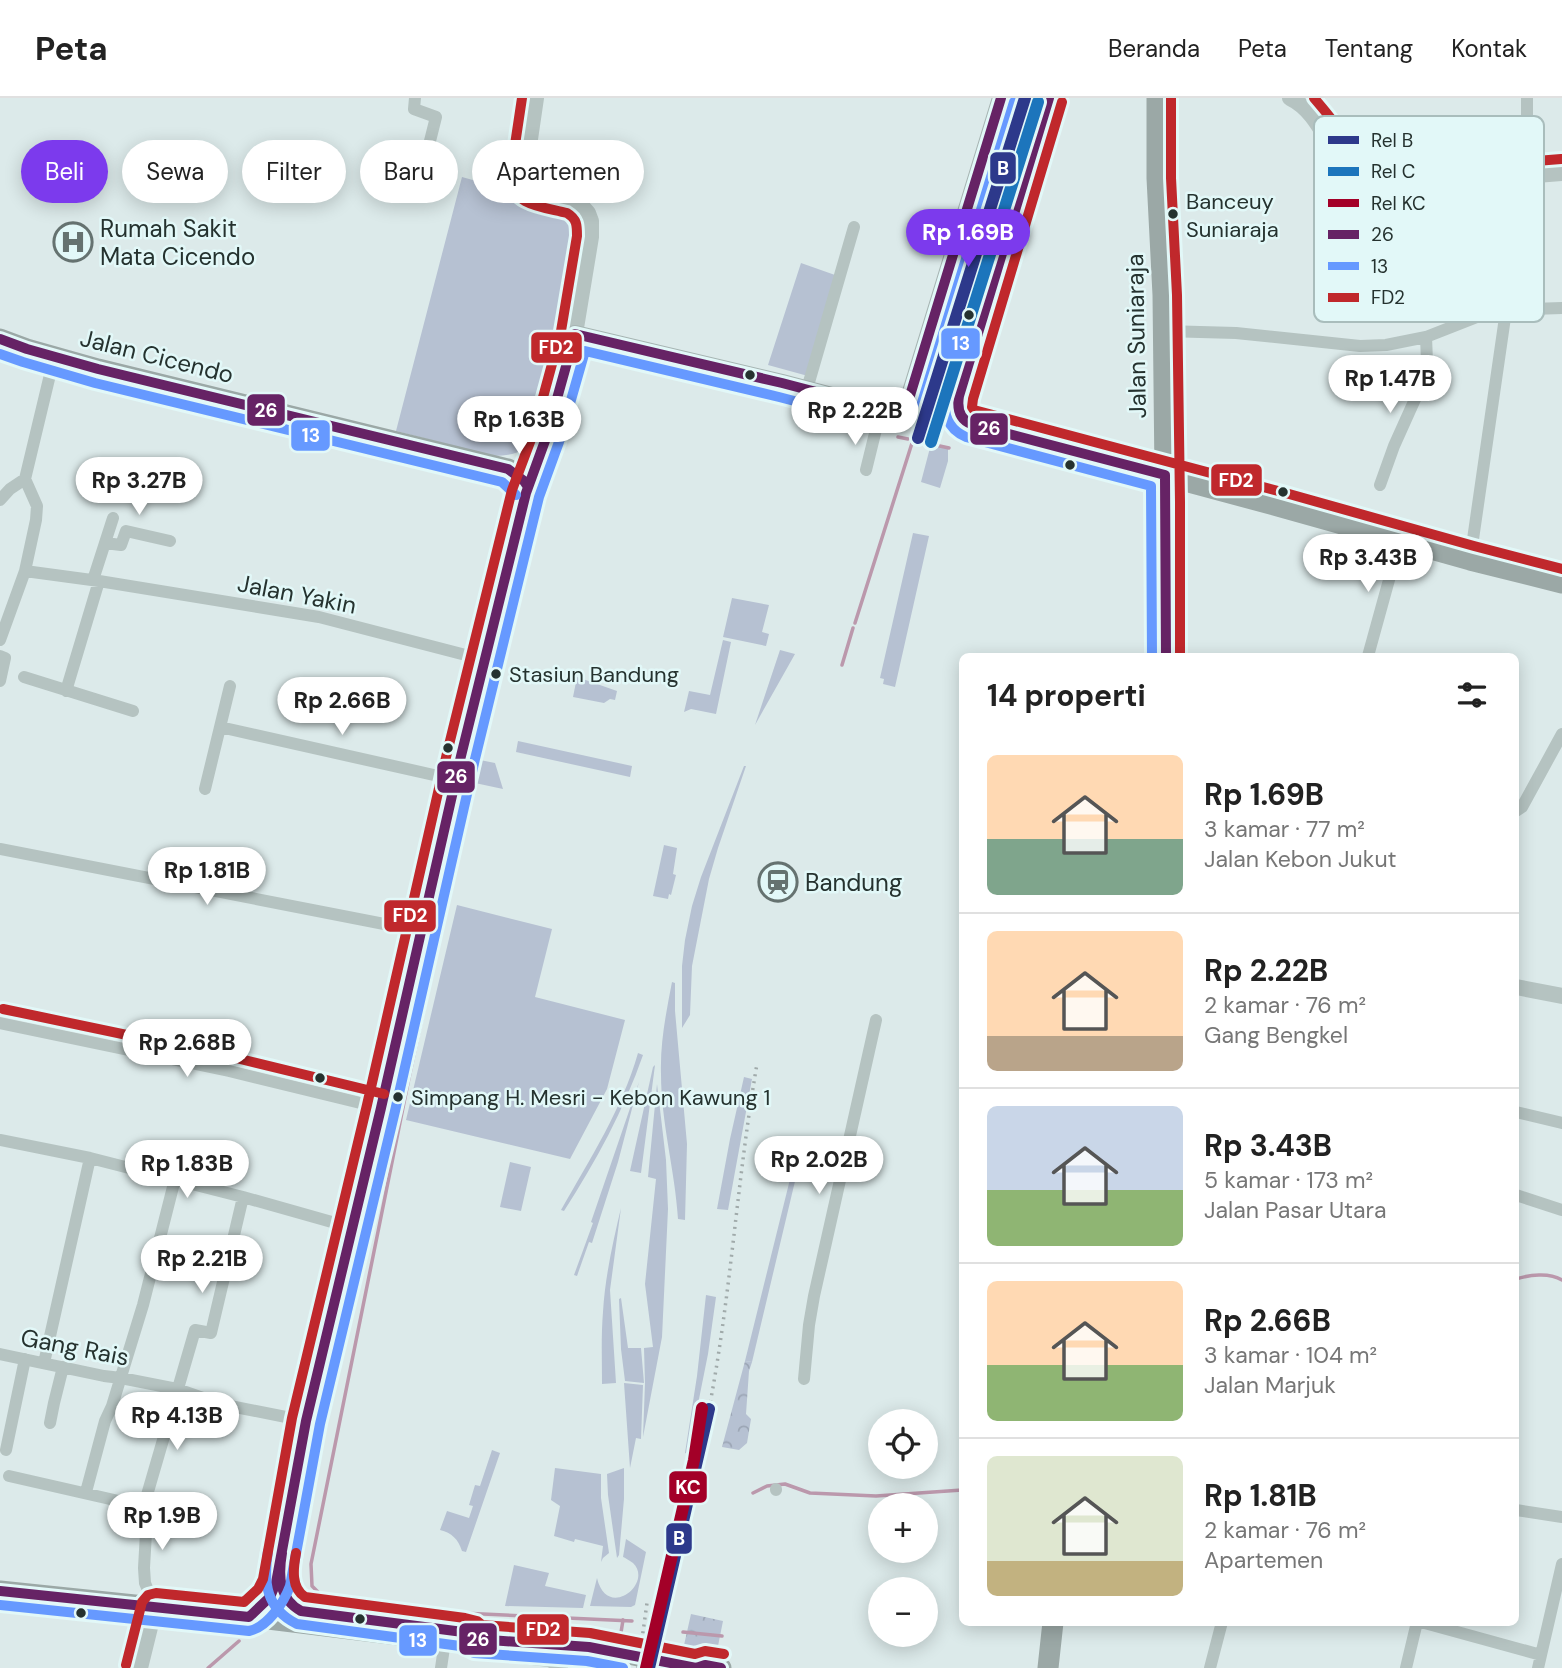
<!DOCTYPE html>
<html lang="id">
<meta charset="utf-8">
<style>
:root{--surface:#fff;--page:#f2f2f2;--text:#222;--muted:#767676;--line:#e0e0e0;--accent:#7c3aed}
body{margin:0;font-family:"DM Sans",sans-serif;background:var(--page);color:var(--text);height:100vh;display:flex;flex-direction:column;font-size:26px;white-space:nowrap}
*{box-sizing:border-box;margin:0}
p{font-size:23px;color:var(--muted)}
.icon{flex:none;width:38px;height:38px;fill:none;stroke:currentColor;stroke-width:2;stroke-linecap:round;stroke-linejoin:round}
.map{position:relative;flex:1;overflow:hidden}
.panel{position:absolute;left:959px;top:555px;width:560px;height:973px;display:flex;flex-direction:column;background:var(--surface);border-radius:10px;box-shadow:0 4px 18px #0003}
.panel>*{flex:none}
.hud{position:absolute;left:21px;top:42px;width:665px;height:63px;display:flex;gap:14px}
.tools{position:absolute;left:868px;top:1311px;display:grid;gap:14px}
.tools a{display:grid;place-items:center;width:70px;height:70px;border-radius:50%;background:var(--surface);box-shadow:0 4px 18px #0003;font-size:35px}
.price{position:absolute;translate:-50% -60px;padding:0 16px;border-radius:24px;background:#fff;color:#222;font-size:23px;line-height:46px;filter:drop-shadow(0 2px 4px #0008)}
.price::after{content:'';position:absolute;left:50%;top:42px;width:21px;height:16px;margin-left:-10px;background:inherit;clip-path:polygon(0 0,100% 0,50% 100%)}
.price.on{background:var(--accent);color:#fff}
ul{padding:0;list-style:none}
li{display:flex;align-items:center;gap:21px;height:175px;padding:0 28px}
li+li{border-top:2px solid var(--line)}
li span{display:grid;place-items:center;flex:none;width:196px;height:140px;border-radius:10px;color:#555}
li>.icon{margin-inline-start:auto}
span .icon{width:84px;height:84px;fill:#fffc;stroke-width:1}
li b{font-size:30px}
h2{display:flex;justify-content:space-between;align-items:center;height:84px;padding:0 28px;font-size:30px}
.tag{padding:0 24px;border-radius:32px;background:var(--surface);box-shadow:0 4px 18px #0003;font-size:24px;line-height:63px}
.tag.on{background:var(--accent);color:#fff}
header{display:flex;align-items:center;gap:42px;box-sizing:border-box;height:98px;padding:0 35px;background:var(--surface);border-bottom:2px solid var(--line)}
header strong{font-size:33px}
nav{display:flex;gap:38px;margin-inline-start:auto;font-size:24px}
.map>svg:first-child{display:block}
</style>
<header>
<strong>Peta</strong>
<nav><a>Beranda</a><a>Peta</a><a>Tentang</a><a>Kontak</a></nav>
</header>
<div class="map">
<svg width="1562" height="1570" viewBox="0 0 1562 1570">
<defs>
<pattern id="forest-crowns" width="20" height="18" patternUnits="userSpaceOnUse" patternTransform="scale(1.75)"><rect width="20" height="18" fill="#b6c1d2"/><path d="M2 6a3 3 0 1 1 6 0M12 15a3 3 0 1 1 6 0" fill="none" stroke="#9ca6b5"/></pattern>
</defs>
<rect width="100%" height="100%" fill="#dceaea"/>
<path fill="#b6c1d2" d="M1033 0H1042L947 317 937 313Z
M462 79 576 111 586 120 588 137 538 339C523 355 515 357 493 358L396 333Z
M801 165 835 177 808 278 768 267Z
M931 346 948 351V363L940 390 921 384Z
M913 435 929 438 895 589 883 586 884 581 880 580Z
M732 500 769 507 762 534 769 536 766 548 723 539Z
M723 542 731 544 716 616 691 611 684 614 689 593 710 597Z
M780 552 795 556 755 627Z
M577 579 617 593 615 602 610 601 604 605 573 599Z
M518 643 632 668 630 679 516 654Z
M480 662 495 665 503 691 475 685Z
M744 668H746L718 750 709 781 692 868 690 917 682 930V868L685 842 692 808 701 779Z
M664 747 677 750 673 776 676 777 671 797 669 796 668 801 653 798Z
M457 807 552 831 535 899 625 922 607 991 570 1061 406 1022Z
M672 884 675 885V913L687 1046 685 1122 678 1121C675 1072 661 1025 661 976 660 945 666 915 672 884Z
M638 955 643 957C624 1012 596 1063 564 1113L561 1112C590 1061 622 1011 638 955Z
M655 967 641 1075 630 1073 653 969Z
M744 979 752 981 728 1112 717 1111 730 1041Z
M639 984 618 1064 592 1145 589 1144 577 1178 574 1177 593 1125 591 1124Z
M657 986 666 1062 668 1111 662 1239 643 1339 645 1285 644 1250 653 1249 645 1186 656 1081 648 1079Z
M796 1057 801 1058 752 1264 745 1263Z
M510 1064 531 1069 521 1113 500 1109Z
M621 1110 610 1192 616 1285 602 1286C602 1262 601 1238 603 1214 605 1179 613 1144 621 1110Z
M706 1197 716 1199 708 1256 688 1356 685 1355 697 1278Z
M621 1200 628 1250H641L644 1285 625 1283 621 1251 619 1201Z
M624 1285 643 1287 641 1341 636 1340 630 1370Z
M492 1352 500 1355 466 1454 462 1453C458 1441 452 1435 440 1432L447 1413 469 1420 473 1408 469 1407 475 1387 480 1388Z
M555 1370 601 1376V1400L609 1455 603 1460 601 1464 603 1448 575 1441 574 1444 554 1438 560 1408 551 1402Z
M624 1370V1401L619 1457 617 1460 608 1397 607 1376Z
M626 1441 646 1454 635 1507 631 1509 590 1508 597 1480C607 1523 654 1485 633 1465 632 1464 624 1459 623 1459Z
M514 1467 549 1475 545 1488 586 1497 583 1510 505 1508Z"/>
<path fill="url(#forest-crowns)" d="M745 1263 752 1264 749 1273 746 1316 751 1321 747 1345 739 1352 722 1349Z
M691 1516 723 1523 715 1563 682 1556Z"/>
<g fill="none" stroke-linecap="round" stroke-linejoin="round">
<path stroke="#bb98ac" stroke-width="3.5" d="M898 339 908 341
M926 345 949 350
M855 525 913 342
M842 567 853 530
M1516 1181C1529 1177 1549 1174 1562 1182
M753 1395 767 1388 785 1386 810 1395 876 1398 962 1392
M326 1502 312 1488 311 1466 409 980 457 758 447 756
M318 1507 326 1502 461 1515 632 1523
M683 1534 722 1538
M619 1547 623 1522
M208 1570 239 1543"/>
<path stroke="#b5c3c1" stroke-width="12" d="M415 0 414 11 436 19 426 59
M1164 233 1236 235 1360 248 1386 247 1426 239 1477 219 1506 212 1562 210
M807 291 854 129
M866 372 881 311
M1380 387 1394 348 1425 279 1427 263 1426 239
M0 402 10 391 25 381 54 260
M105 445 121 447 126 433 170 443
M1470 462 1527 67V0
M25 473 99 483 319 519 485 562
M93 482 113 420
M0 542 25 473 36 422 37 408 25 381
M0 558 5 560 0 583
M1368 558 1400 442
M24 579 133 613
M66 593 99 483
M220 629 456 682
M205 691 230 588
M1516 713 1522 709 1562 636
M0 751 420 833
M0 925 229 973 381 1010
M1516 1014 1562 1025
M0 1042 90 1060 243 1099 353 1130
M1516 1097 1562 1112
M0 1256 104 1278 121 1280 177 1291 220 1306 306 1323
M44 1265 90 1060
M804 1281 809 1227 814 1198 876 922
M50 1325 54 1305 63 1269
M6 1352 25 1261
M9 1378 145 1409
M776 1391V1392
M86 1394 105 1323 112 1308 143 1207 175 1081
M1516 1412 1562 1419
M155 1509 145 1485 144 1470 147 1417 145 1409 147 1397 195 1232 211 1235 243 1099
M1421 1524 1541 1557
M457 1544 463 1550 471 1554 549 1563 562 1570
M441 1570 445 1543
M1210 1570 1222 1524
M1406 1570 1417 1524
M1538 1570 1562 1466"/>
<path stroke="#b5c3c1" stroke-width="16" d="M536 0 524 82 526 87 529 90 572 102 581 107 588 115 591 123V139L575 236
M1290 0C1326 17 1331 71 1369 87 1373 88 1380 89 1385 89L1562 75
M1516 889 1562 898
M140 1570 155 1509"/>
<path stroke="#a6b4b2" stroke-width="18" d="M528 389 546 340 575 236 782 285 881 311C892 312 900 314 908 304L1001 0"/>
<path stroke="#9ba8a6" stroke-width="21" d="M1049 0 959 298 958 313 965 324 1278 408 1470 462 1562 485
M1157 0V80L1163 197 1165 377 1166 404V558
M0 241 27 251 98 271 508 371 524 383 528 389 461 658 381 1010 306 1323 276 1485 270 1499 249 1519
M279 1472C282 1504 289 1511 320 1516
M0 1493 260 1520 456 1544H466L476 1541 589 1549 615 1553
M690 1569 696 1570 705 1567 721 1570
M1048 1570 1053 1524"/>
<path stroke="#a0aaaa" stroke-width="3.5" stroke-dasharray="2 5" stroke-linecap="butt" d="M709 1311C731 1197 737 1081 757 966
M638 1570 647 1505
M655 1570 662 1516"/>
<path stroke="#9ba8a6" stroke-width="21" d="M615 1553 690 1569"/>
<g stroke="#e2f8f8" stroke-width="16">
<path id="bus-1" d="M1049 0 959 298C957 310 959 321 971 326L1165 377 1166 558
M0 241 27 251 98 271 508 371 524 383 528 389
M282 1455C278 1478 279 1501 301 1513L463 1534 471 1536 476 1541 589 1549 696 1570 705 1567 721 1570
M0 1493 249 1519 270 1499 276 1485 306 1323 381 1010 461 658 526 395 546 340 575 236 782 285 881 311C892 312 900 313 908 304L1001 0"/>
</g>
<g stroke="#e2f8f8" stroke-width="16">
<path id="bus-2" d="M1034 0 946 294C942 314 947 331 966 339L1151 388 1152 558
M0 256 23 264 95 285 502 384 516 397
M268 1453C263 1484 266 1511 297 1526L460 1548 474 1555 587 1563 623 1570
M0 1507 249 1533C268 1529 284 1504 290 1488L320 1326 395 1013 475 661 539 399 559 344 585 253 779 299 879 325 893 326 903 324 914 318 921 308 1014 4"/>
</g>
<g stroke="#e2f8f8" stroke-width="16">
<path id="bus-3" d="M1171 0V80L1177 197 1180 404V558
M1314 0C1320 7 1326 14 1332 22 1345 42 1356 73 1385 75L1561 61
M1062 4 973 301 972 309 974 312 1282 394 1474 448 1562 471
M3 911 232 959 384 996
M296 1455C293 1471 291 1490 305 1499L465 1520 477 1523 482 1527 590 1535 695 1556 705 1553 724 1556
M126 1567 142 1504 148 1497 156 1495 244 1504 258 1491 263 1481 292 1320 367 1007 447 655 512 392 533 336 561 233 577 138C577 127 577 121 567 115 545 109 512 108 510 80L522 0"/>
</g>
<use href="#bus-1" stroke="#662365" stroke-width="10"/>
<use href="#bus-2" stroke="#69f" stroke-width="10"/>
<use href="#bus-3" stroke="#c0282c" stroke-width="10"/>
<g stroke="#e2f8f8" stroke-width="18">
<path id="rail-1" d="M918 340 1025 0
M649 1570 709 1311"/>
</g>
<g stroke="#e2f8f8" stroke-width="18">
<path id="rail-2" d="M931 344 1038 4"/>
</g>
<g stroke="#e2f8f8" stroke-width="18">
<path id="rail-3" d="M646 1570 694 1362 702 1310"/>
</g>
<use href="#rail-1" stroke="#2d398b" stroke-width="12"/>
<use href="#rail-2" stroke="#1c75bc" stroke-width="12"/>
<use href="#rail-3" stroke="#a30028" stroke-width="12"/>
</g>
<defs>
<g id="hospital-ring" transform="scale(2.0125)"><circle r="9.5" fill="#e2f8f8" stroke="#657270" stroke-width="1.5"/><path d="M-5-5h3v3.5h4V-5h3V5h-3V1.5h-4V5h-3Z" fill="#657270"/></g>
<g id="station-ring" transform="scale(2.0125)"><circle r="9.5" fill="#e2f8f8" stroke="#657270" stroke-width="1.5"/><path d="M-3-6H3Q5-6 5-4V2Q5 4 3 4L4.5 6H3L1.5 4h-3L-3 6H-4.5L-3 4Q-5 4-5 2V-4Q-5-6-3-6ZM-3.5-4v3h7v-3ZM-3.5 1v1.5H-2V1ZM2 1v1.5H3.5V1Z" fill="#657270"/></g>
</defs>
<g fill-rule="evenodd">
<use href="#hospital-ring" x="73" y="144"/>
<use href="#station-ring" x="778" y="784"/>
</g>
<g fill="#25322f" stroke="#e2f8f8" stroke-width="2.5">
<circle cx="1173" cy="116" r="6"/>
<circle cx="969" cy="217" r="6"/>
<circle cx="750" cy="277" r="6"/>
<circle cx="1070" cy="367" r="6"/>
<circle cx="1283" cy="394" r="6"/>
<circle cx="496" cy="576" r="6"/>
<circle cx="448" cy="650" r="6"/>
<circle cx="320" cy="980" r="6"/>
<circle cx="398" cy="999" r="6"/>
<circle cx="81" cy="1515" r="6"/>
<circle cx="360" cy="1521" r="6"/>
</g>
<g text-anchor="middle" dominant-baseline="central" stroke-width="5" stroke-linejoin="round" paint-order="stroke">
<g font-size="22" fill="#25322f" stroke="#e2f8f8" text-anchor="start">
<text x="1186" y="103">Banceuy<tspan x="1186" dy="28">Suniaraja</tspan></text>
<text x="509" y="576">Stasiun Bandung</text>
<text x="411" y="999">Simpang H. Mesri - Kebon Kawung 1</text>
</g>
<g font-size="24" fill="#25322f" stroke="#e2f8f8" text-anchor="start">
<text x="100" y="130">Rumah Sakit<tspan x="100" dy="28">Mata Cicendo</tspan></text>
<text x="805" y="784">Bandung</text>
</g>
<g font-size="24" fill="#25322f" stroke="#e2f8f8">
<text transform="translate(1136 238) rotate(-91)">Jalan Suniaraja</text>
<text transform="translate(157 258) rotate(14)">Jalan Cicendo</text>
<text transform="translate(297 496) rotate(11)">Jalan Yakin</text>
<text transform="translate(75 1249) rotate(11)">Gang Rais</text>
</g>
</g>
<rect x="1314" y="18" width="230" height="206" rx="10" fill="#e2f8f8" stroke="#a9bdbc" stroke-width="2"/>
<rect x="1328" y="38" width="31" height="8" fill="#2d398b"/>
<rect x="1328" y="69" width="31" height="9" fill="#1c75bc"/>
<rect x="1328" y="101" width="31" height="8" fill="#a30028"/>
<rect x="1328" y="132" width="31" height="9" fill="#662365"/>
<rect x="1328" y="164" width="31" height="8" fill="#69f"/>
<rect x="1328" y="195" width="31" height="9" fill="#c0282c"/>
<g font-size="19" fill="#25322f">
<text x="1371" y="49">Rel B</text>
<text x="1371" y="80">Rel C</text>
<text x="1371" y="112">Rel KC</text>
<text x="1371" y="143">26</text>
<text x="1371" y="175">13</text>
<text x="1371" y="206">FD2</text>
</g>
<g stroke="#e2f8f8" stroke-width="2.5">
<rect x="989" y="53" width="28" height="34" rx="7" fill="#2d398b"/>
<rect x="940" y="229" width="41" height="33" rx="7" fill="#69f"/>
<rect x="530" y="233" width="53" height="33" rx="7" fill="#c0282c"/>
<rect x="246" y="295" width="40" height="34" rx="7" fill="#662365"/>
<rect x="969" y="314" width="40" height="34" rx="7" fill="#662365"/>
<rect x="290" y="321" width="41" height="33" rx="7" fill="#69f"/>
<rect x="1210" y="365" width="53" height="34" rx="7" fill="#c0282c"/>
<rect x="436" y="662" width="40" height="34" rx="7" fill="#662365"/>
<rect x="383" y="801" width="54" height="34" rx="7" fill="#c0282c"/>
<rect x="668" y="1372" width="40" height="34" rx="7" fill="#a30028"/>
<rect x="665" y="1424" width="28" height="33" rx="7" fill="#2d398b"/>
<rect x="516" y="1515" width="54" height="33" rx="7" fill="#c0282c"/>
<rect x="458" y="1524" width="40" height="34" rx="7" fill="#662365"/>
<rect x="398" y="1526" width="40" height="33" rx="7" fill="#69f"/>
</g>
<g font-size="19" text-anchor="middle" font-weight="bold" fill="#fff">
<text x="1003" y="77">B</text>
<text x="961" y="252">13</text>
<text x="556" y="256">FD2</text>
<text x="266" y="319">26</text>
<text x="989" y="337">26</text>
<text x="311" y="344">13</text>
<text x="1236" y="389">FD2</text>
<text x="456" y="685">26</text>
<text x="410" y="824">FD2</text>
<text x="688" y="1396">KC</text>
<text x="679" y="1447">B</text>
<text x="543" y="1538">FD2</text>
<text x="478" y="1548">26</text>
<text x="418" y="1549">13</text>
</g>
</svg>
<div class="tools">
<a><svg class="icon" aria-label="locate" viewBox="0 0 24 24"><circle cx="12" cy="12" r="6"/><path d="M12 2v4M12 18v4M2 12h4M18 12h4"/></svg></a>
<a>+</a>
<a>−</a>
</div>
<b class="price on" style="left:968px;top:171px">Rp 1.69B</b>
<b class="price" style="left:1390px;top:317px">Rp 1.47B</b>
<b class="price" style="left:855px;top:349px">Rp 2.22B</b>
<b class="price" style="left:519px;top:358px">Rp 1.63B</b>
<b class="price" style="left:139px;top:419px">Rp 3.27B</b>
<b class="price" style="left:1368px;top:496px">Rp 3.43B</b>
<b class="price" style="left:342px;top:639px">Rp 2.66B</b>
<b class="price" style="left:207px;top:809px">Rp 1.81B</b>
<b class="price" style="left:187px;top:981px">Rp 2.68B</b>
<b class="price" style="left:819px;top:1098px">Rp 2.02B</b>
<b class="price" style="left:187px;top:1102px">Rp 1.83B</b>
<b class="price" style="left:202px;top:1197px">Rp 2.21B</b>
<b class="price" style="left:177px;top:1354px">Rp 4.13B</b>
<b class="price" style="left:162px;top:1454px">Rp 1.9B</b>
<div class="hud">
<a class="tag on">Beli</a>
<a class="tag">Sewa</a>
<a class="tag">Filter</a>
<a class="tag">Baru</a>
<a class="tag">Apartemen</a>
</div>
<section class="panel">
<h2>14 properti<svg class="icon" aria-label="filters" viewBox="0 0 24 24"><path d="M4 7h16M4 17h16"/><circle cx="9" cy="7" r="2"/><circle cx="15" cy="17" r="2"/></svg></h2>
<ul>
<li><span style="background:linear-gradient(#ffd9b3 60%,#7fa58c 0)"><svg class="icon" aria-label="home" viewBox="0 0 24 24"><path d="M3 11l9-7 9 7M6 9v11h12V9"/></svg></span><div><b>Rp 1.69B</b><p>3 kamar · 77 m²</p><p>Jalan Kebon Jukut</p></div></li>
<li><span style="background:linear-gradient(#ffd9b3 75%,#b9a48a 0)"><svg class="icon" aria-label="home" viewBox="0 0 24 24"><path d="M3 11l9-7 9 7M6 9v11h12V9"/></svg></span><div><b>Rp 2.22B</b><p>2 kamar · 76 m²</p><p>Gang Bengkel</p></div></li>
<li><span style="background:linear-gradient(#c9d6e8 60%,#8fb573 0)"><svg class="icon" aria-label="home" viewBox="0 0 24 24"><path d="M3 11l9-7 9 7M6 9v11h12V9"/></svg></span><div><b>Rp 3.43B</b><p>5 kamar · 173 m²</p><p>Jalan Pasar Utara</p></div></li>
<li><span style="background:linear-gradient(#ffd9b3 60%,#8fb573 0)"><svg class="icon" aria-label="home" viewBox="0 0 24 24"><path d="M3 11l9-7 9 7M6 9v11h12V9"/></svg></span><div><b>Rp 2.66B</b><p>3 kamar · 104 m²</p><p>Jalan Marjuk</p></div></li>
<li><span style="background:linear-gradient(#dfe7d0 75%,#c2b280 0)"><svg class="icon" aria-label="home" viewBox="0 0 24 24"><path d="M3 11l9-7 9 7M6 9v11h12V9"/></svg></span><div><b>Rp 1.81B</b><p>2 kamar · 76 m²</p><p>Apartemen</p></div></li>
</ul>
</section>
</div>
